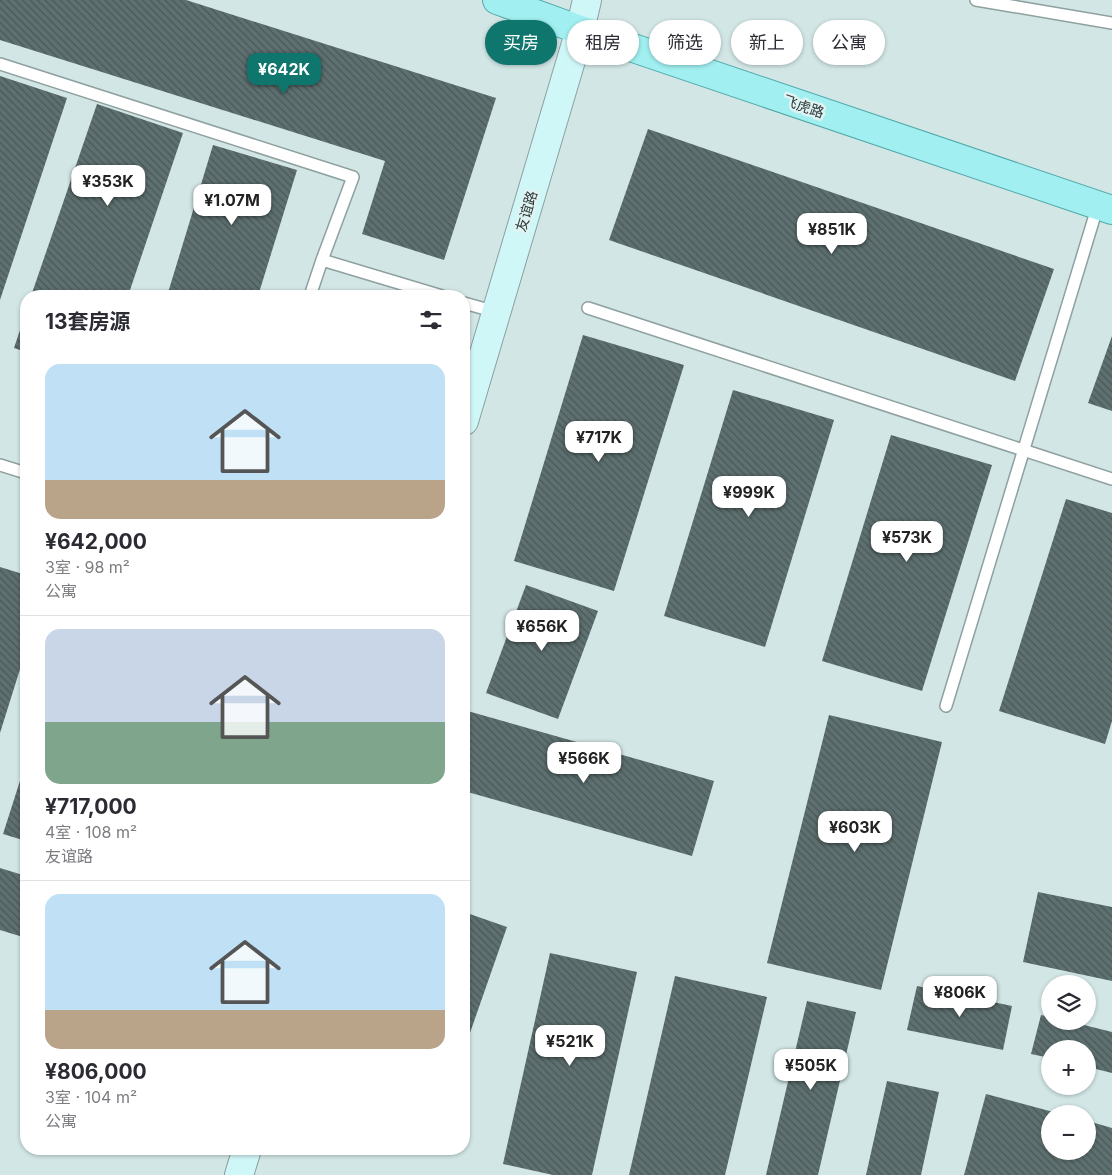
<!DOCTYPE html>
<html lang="zh">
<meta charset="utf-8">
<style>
:root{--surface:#fff;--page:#f2f2f3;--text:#2b2b33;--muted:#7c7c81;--line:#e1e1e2;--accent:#0f766e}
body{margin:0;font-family:Inter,"Noto Sans SC",sans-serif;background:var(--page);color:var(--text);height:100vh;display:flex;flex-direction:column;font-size:19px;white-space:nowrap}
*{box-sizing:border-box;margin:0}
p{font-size:16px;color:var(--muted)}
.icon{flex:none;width:28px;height:28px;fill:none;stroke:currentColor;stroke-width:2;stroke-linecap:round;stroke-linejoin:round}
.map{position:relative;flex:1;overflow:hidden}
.side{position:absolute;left:20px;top:290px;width:450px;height:865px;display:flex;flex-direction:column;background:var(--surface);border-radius:20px;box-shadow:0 1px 4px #0004}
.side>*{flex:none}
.banner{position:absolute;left:485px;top:20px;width:475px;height:45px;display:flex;gap:10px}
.tools{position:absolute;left:1041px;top:975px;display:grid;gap:10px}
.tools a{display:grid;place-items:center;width:55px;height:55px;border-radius:50%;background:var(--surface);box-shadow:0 1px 4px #0004;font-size:25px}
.price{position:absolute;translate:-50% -42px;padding:0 11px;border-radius:10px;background:#fff;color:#222;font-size:16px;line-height:32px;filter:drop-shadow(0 1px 2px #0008)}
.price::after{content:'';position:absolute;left:50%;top:30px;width:15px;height:11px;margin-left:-8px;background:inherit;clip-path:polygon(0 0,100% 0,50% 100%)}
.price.selected{background:var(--accent);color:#fff}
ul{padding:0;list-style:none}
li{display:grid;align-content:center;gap:10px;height:265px;padding:0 25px}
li+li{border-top:1px solid var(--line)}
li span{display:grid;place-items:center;height:155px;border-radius:15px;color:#555}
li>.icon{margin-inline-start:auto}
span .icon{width:90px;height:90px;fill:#fffc;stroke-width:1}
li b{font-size:21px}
h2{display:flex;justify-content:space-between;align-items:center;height:60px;padding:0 25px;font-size:21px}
.chip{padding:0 18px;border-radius:22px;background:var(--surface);box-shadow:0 1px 4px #0004;font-size:18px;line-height:45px}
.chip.selected{background:var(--accent);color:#fff}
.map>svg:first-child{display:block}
</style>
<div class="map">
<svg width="1112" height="1175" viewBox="0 0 1112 1175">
<defs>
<pattern id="building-back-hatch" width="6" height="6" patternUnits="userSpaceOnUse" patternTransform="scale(1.25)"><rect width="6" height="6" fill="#5e7070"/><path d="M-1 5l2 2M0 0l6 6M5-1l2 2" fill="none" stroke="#4a5858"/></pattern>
</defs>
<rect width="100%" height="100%" fill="#d2e6e6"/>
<path fill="url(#building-back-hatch)" d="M0 0H186L496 98 444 260 362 234 385 161 0 40Z
M0 76 67 98 0 300Z
M97 104 183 133 128 296H31Z
M648 129 1054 269 1015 381 609 240Z
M213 145 297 170 258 296H167Z
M330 292 341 296H328Z
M26 312V352L14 348Z
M583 335 684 365 614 591 514 561Z
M1112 336V411L1088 403Z
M733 390 834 420 765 647 664 616Z
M891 435 992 465 922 691 822 661Z
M1066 499 1112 513V721L1105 744 999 711Z
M0 567 26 575V650L0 733Z
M526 585 598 611 558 719 486 693Z
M464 710 714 781 692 856 464 791Z
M829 715 942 742 881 990 767 963Z
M26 762V841L3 834Z
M0 868 26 876V938L0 930Z
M1038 892 1112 907V981L1023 962Z
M464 912 507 927 464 1050Z
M550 953 637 972 592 1175H553L503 1164Z
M675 976 767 997 725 1175H629Z
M917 986 1012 1006 1003 1050 907 1030Z
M807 1001 856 1012 818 1175H766Z
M1041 1015 1050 1017V1021H1068L1112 1032V1073L1088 1067V1049H1050V1058L1031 1054Z
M887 1081 939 1092 921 1175H866Z
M986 1094 1057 1113 1050 1114V1151H1088V1121L1112 1128V1175H964Z
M409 1149H429L427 1155Z"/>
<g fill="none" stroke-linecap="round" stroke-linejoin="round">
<g stroke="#8ea0a0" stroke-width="14">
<path id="lane" d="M976 0 1112 23
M0 64 353 177 322 260 442 296
M310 296 322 260
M464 303 496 312
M588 308 1112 479
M0 465 26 473
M946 706 1098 205"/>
</g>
<g stroke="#8ea0a0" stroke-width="30">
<path id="secondary" d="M464 421 580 30 587 0
M239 1175 247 1149"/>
</g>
<g stroke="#50a8a9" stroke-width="30">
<path id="primary" d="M497 0 580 30 1112 210"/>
</g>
<use href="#lane" stroke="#fff" stroke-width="11"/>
<use href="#secondary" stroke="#d0f7f8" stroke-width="28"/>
<use href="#primary" stroke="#a1eff0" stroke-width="28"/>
</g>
<g text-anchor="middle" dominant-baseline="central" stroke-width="5" stroke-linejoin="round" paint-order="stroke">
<g font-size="14" fill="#303838" stroke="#dff3f3">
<text transform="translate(804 106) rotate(19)">飞虎路</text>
<text transform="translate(526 211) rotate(-73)">友谊路</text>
</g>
</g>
</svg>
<div class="tools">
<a><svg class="icon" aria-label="layers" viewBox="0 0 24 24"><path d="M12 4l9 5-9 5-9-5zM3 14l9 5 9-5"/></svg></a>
<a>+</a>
<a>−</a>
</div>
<b class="price selected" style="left:284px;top:95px">¥642K</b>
<b class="price" style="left:108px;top:207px">¥353K</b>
<b class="price" style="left:232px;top:226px">¥1.07M</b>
<b class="price" style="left:832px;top:255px">¥851K</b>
<b class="price" style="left:599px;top:463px">¥717K</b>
<b class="price" style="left:749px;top:518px">¥999K</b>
<b class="price" style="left:907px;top:563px">¥573K</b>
<b class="price" style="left:542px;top:652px">¥656K</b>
<b class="price" style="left:584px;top:784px">¥566K</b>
<b class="price" style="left:855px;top:853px">¥603K</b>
<b class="price" style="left:960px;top:1018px">¥806K</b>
<b class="price" style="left:570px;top:1067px">¥521K</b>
<b class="price" style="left:811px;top:1091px">¥505K</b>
<div class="banner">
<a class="chip selected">买房</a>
<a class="chip">租房</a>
<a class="chip">筛选</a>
<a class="chip">新上</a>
<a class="chip">公寓</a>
</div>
<section class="side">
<h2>13套房源<svg class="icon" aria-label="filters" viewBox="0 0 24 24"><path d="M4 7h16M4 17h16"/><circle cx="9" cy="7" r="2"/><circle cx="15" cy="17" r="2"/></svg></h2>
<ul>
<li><span style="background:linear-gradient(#bfe0f5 75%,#b9a48a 0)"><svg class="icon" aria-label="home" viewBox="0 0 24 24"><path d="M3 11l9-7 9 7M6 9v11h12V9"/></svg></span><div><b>¥642,000</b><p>3室 · 98 m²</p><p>公寓</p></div></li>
<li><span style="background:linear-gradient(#c9d6e8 60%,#7fa58c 0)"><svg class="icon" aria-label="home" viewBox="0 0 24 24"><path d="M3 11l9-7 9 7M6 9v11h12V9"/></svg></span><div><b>¥717,000</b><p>4室 · 108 m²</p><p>友谊路</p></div></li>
<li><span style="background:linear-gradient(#bfe0f5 75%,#b9a48a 0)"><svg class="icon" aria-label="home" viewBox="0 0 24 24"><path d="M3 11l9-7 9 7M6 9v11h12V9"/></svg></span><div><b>¥806,000</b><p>3室 · 104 m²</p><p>公寓</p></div></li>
</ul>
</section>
</div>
